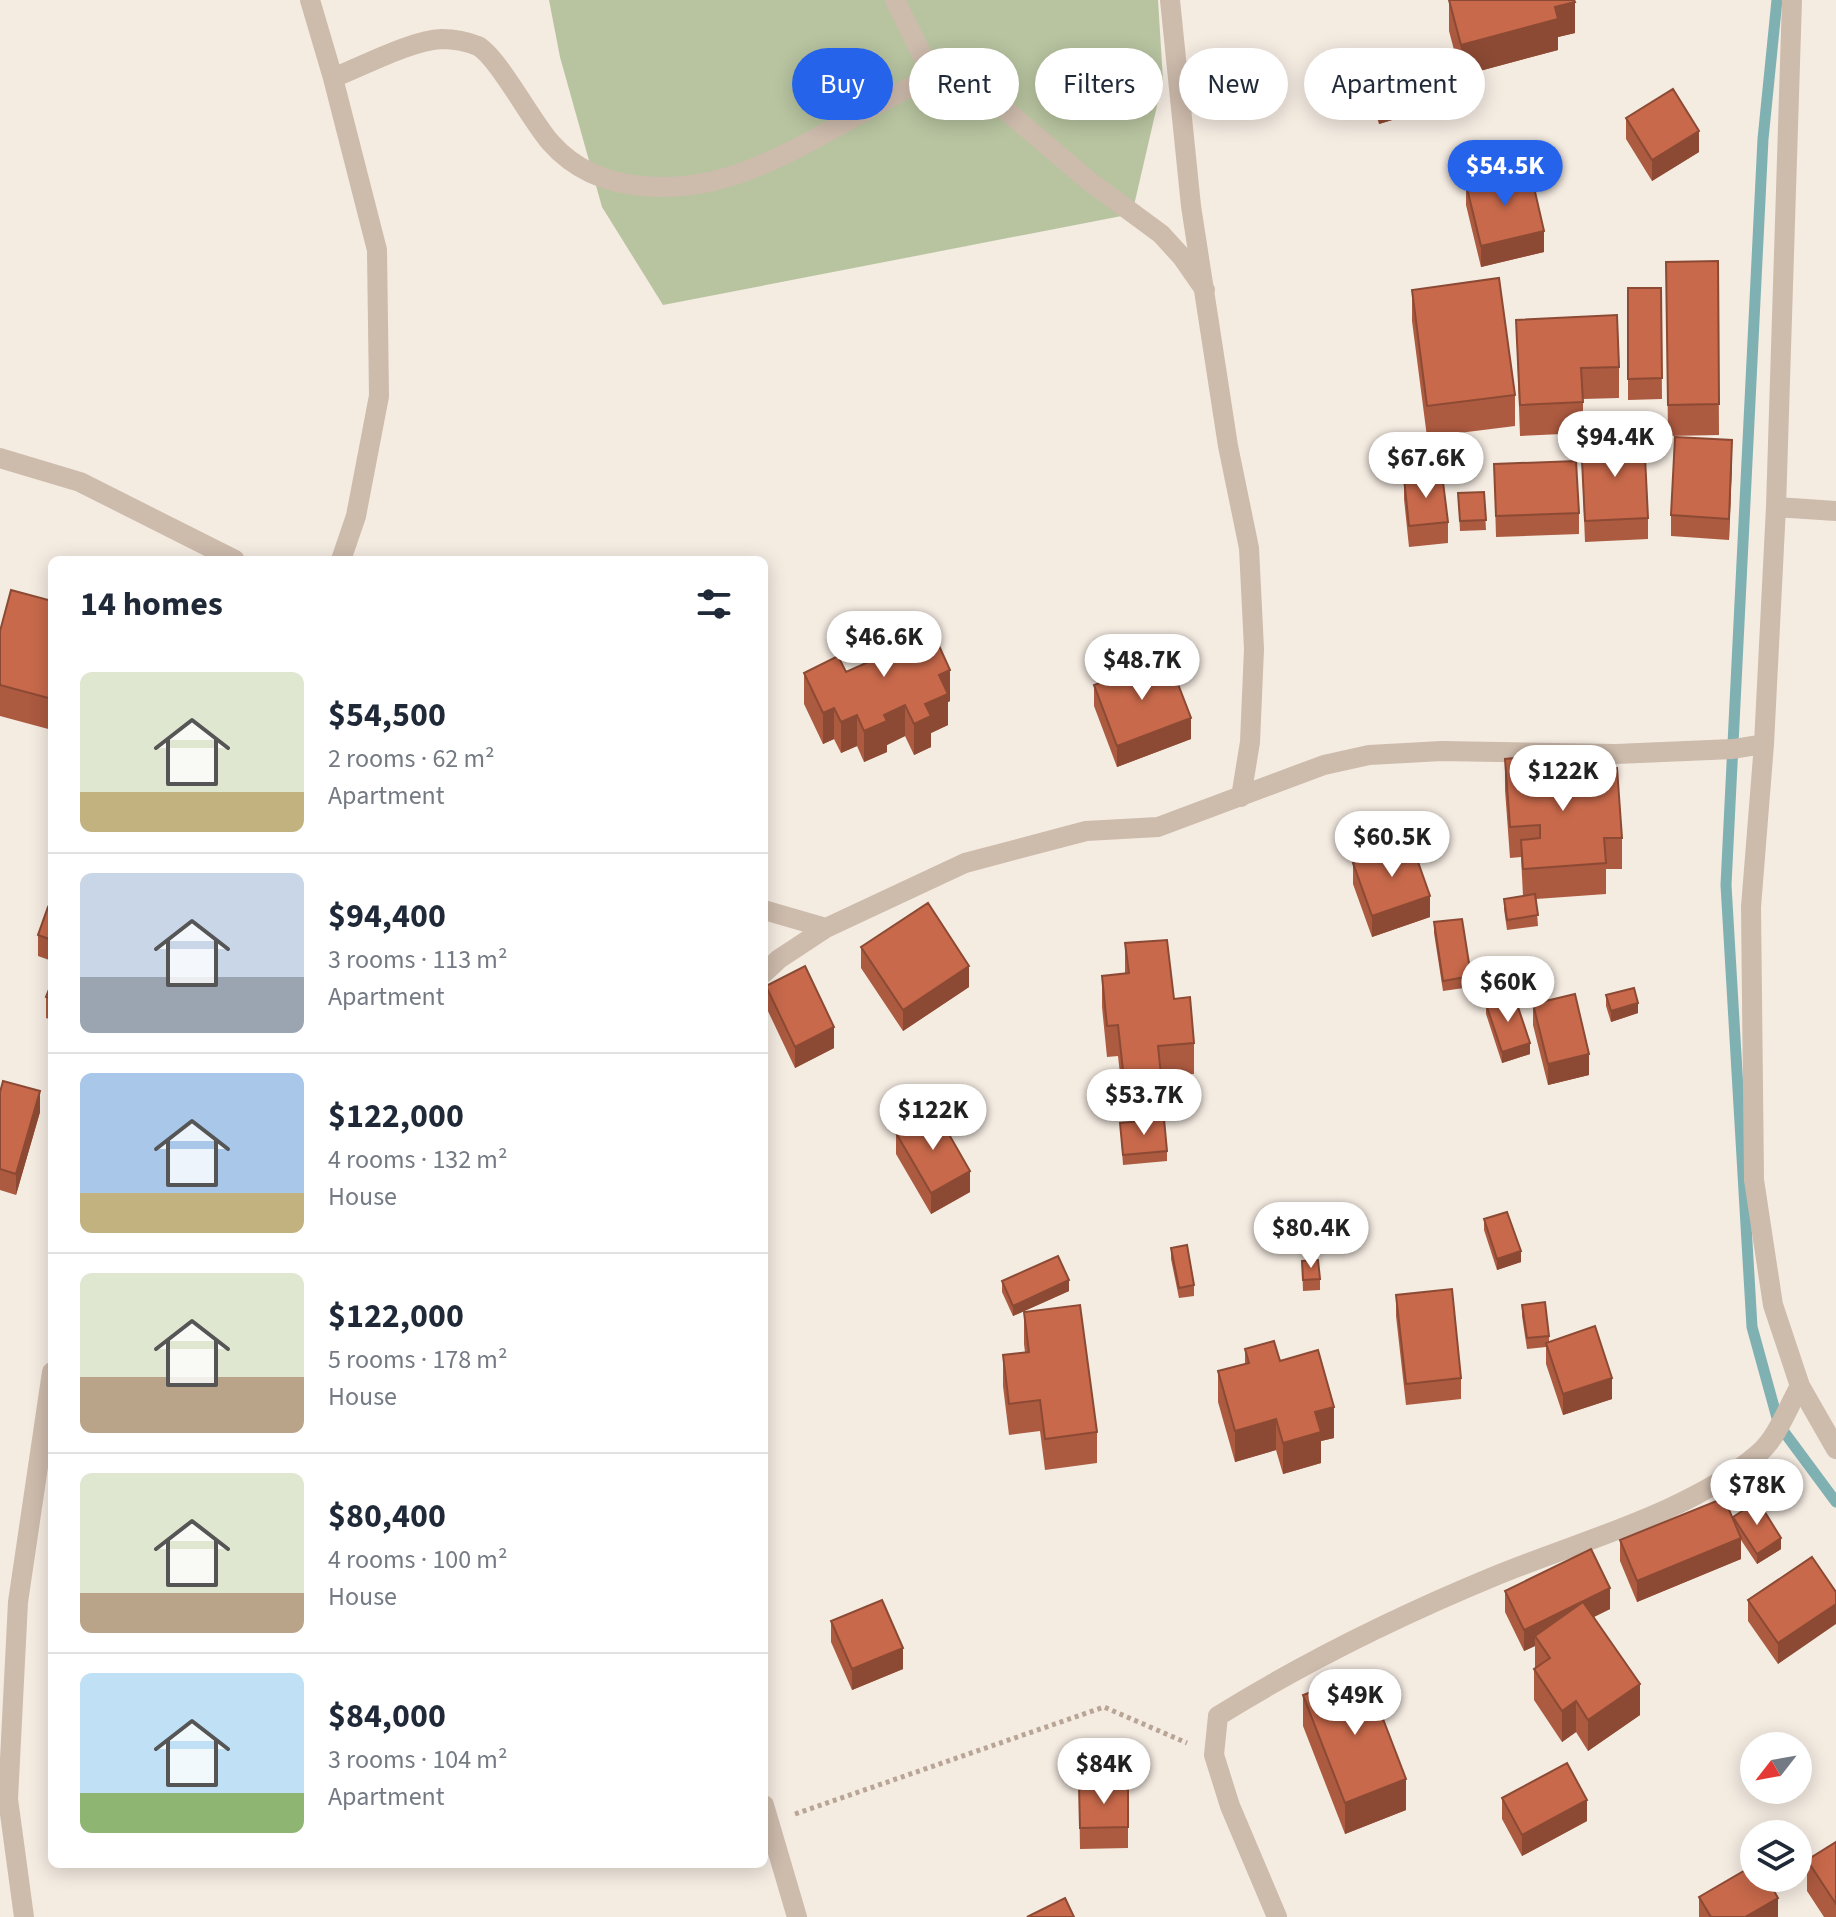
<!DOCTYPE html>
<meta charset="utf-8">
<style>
:root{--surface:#fff;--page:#f6f6f7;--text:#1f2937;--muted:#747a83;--line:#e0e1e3;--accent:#2563eb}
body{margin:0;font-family:"Source Sans 3",sans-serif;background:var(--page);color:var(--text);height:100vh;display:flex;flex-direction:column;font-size:30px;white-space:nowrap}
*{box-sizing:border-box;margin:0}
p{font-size:26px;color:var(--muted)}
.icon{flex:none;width:44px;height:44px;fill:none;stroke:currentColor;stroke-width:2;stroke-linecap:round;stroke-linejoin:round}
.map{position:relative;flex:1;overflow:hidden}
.details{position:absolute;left:48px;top:556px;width:720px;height:1312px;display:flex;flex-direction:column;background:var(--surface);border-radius:12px;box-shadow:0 4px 20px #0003}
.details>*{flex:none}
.hud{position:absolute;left:792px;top:48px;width:760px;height:72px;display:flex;gap:16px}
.needle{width:52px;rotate:239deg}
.fabs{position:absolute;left:1740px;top:1732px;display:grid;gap:16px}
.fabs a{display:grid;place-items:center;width:72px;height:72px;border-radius:50%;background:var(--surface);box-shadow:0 4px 20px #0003;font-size:40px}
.price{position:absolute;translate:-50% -68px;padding:0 18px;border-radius:28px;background:#fff;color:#222;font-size:26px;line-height:52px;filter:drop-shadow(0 2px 4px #0008)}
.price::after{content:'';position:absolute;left:50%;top:48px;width:24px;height:18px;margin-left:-12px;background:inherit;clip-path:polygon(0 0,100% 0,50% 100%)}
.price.active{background:var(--accent);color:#fff}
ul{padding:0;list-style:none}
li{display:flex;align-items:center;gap:24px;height:200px;padding:0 32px}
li+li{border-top:2px solid var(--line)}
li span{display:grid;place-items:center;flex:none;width:224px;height:160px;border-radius:12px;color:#555}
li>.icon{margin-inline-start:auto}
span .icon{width:96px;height:96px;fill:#fffc;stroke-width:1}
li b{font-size:34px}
h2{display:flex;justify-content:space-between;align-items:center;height:96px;padding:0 32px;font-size:34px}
.pill{padding:0 28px;border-radius:36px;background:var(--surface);box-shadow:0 4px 20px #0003;font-size:28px;line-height:72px}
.pill.active{background:var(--accent);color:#fff}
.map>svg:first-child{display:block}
</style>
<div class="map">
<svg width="1836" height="1917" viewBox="0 0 1836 1917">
<rect width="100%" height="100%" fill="#f4ebe1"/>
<path fill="#b8c4a0" d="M549 0H1158L1163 80 1132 214 663 305 602 207 560 57Z"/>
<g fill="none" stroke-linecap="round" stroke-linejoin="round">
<path stroke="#7fb0b2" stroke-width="11" d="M1777 0 1763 139 1726 885 1752 1327 1779 1425 1836 1502"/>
<path stroke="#b9a596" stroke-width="5" stroke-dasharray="4 4" stroke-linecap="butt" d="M795 1814 1104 1707 1187 1743"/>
<path stroke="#cdbbac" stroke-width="20" d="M310 0 333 78 377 250 379 396 356 516 341 560
M895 0 933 77
M1170 0 1191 206 1228 446 1249 548 1254 649 1250 742 1241 797
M1792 0 1776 507 1764 744 1751 907 1754 1180 1773 1305 1800 1386 1836 1449
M333 78C363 66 412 40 442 39 453 39 468 42 478 46 498 57 532 122 551 143 575 170 608 183 642 186 732 195 804 143 880 103 903 91 926 76 952 73L982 90 1089 181 1161 234 1182 257 1205 290
M0 458 80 482 235 560
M1776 507 1836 511
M764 910 826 928
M764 973 779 959 826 928 965 863 1086 831 1158 827 1324 765 1369 755 1442 751 1616 754 1733 749 1764 744
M764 1805 797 1917
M24 1917 8 1799 18 1602 52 1372
M1277 1917 1230 1806 1214 1755 1218 1716C1308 1660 1398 1616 1495 1576 1577 1542 1692 1512 1759 1453 1777 1438 1788 1407 1800 1386"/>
</g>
<path fill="#ac5a40" d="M1449 0 1575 33 1558 37V50L1461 76 1449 31Z
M1370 76 1451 102 1379 124 1370 97Z
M1626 118 1699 152 1652 181 1626 139Z
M1466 184 1544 252 1481 267 1466 205Z
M1718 261 1719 435 1668 436 1666 262Z
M1628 288H1661L1662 399 1628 400Z
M1412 290 1515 395V426L1427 437 1412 321Z
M1516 320 1619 367V398L1583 399V433L1520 436Z
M1581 440 1648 518V539L1585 542Z
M1732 461 1729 540 1671 536V515Z
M1494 464 1579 513V534L1496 537Z
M1404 478 1448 522V543L1409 547 1404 499Z
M1484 492 1486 530 1460 531 1458 493Z
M52 601V730L0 716V631Z
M871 634 950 701 948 702V725L931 733V747L914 755 905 736 887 745V752L864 762 857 746 841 753 834 739 823 744 804 704V673L846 672 871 660Z
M1094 685 1191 739 1117 767 1094 706Z
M1505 759 1538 774 1622 838V869H1606V894L1536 899 1538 926 1507 930 1504 909V899L1523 896 1521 857 1510 858 1505 790Z
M1353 863 1430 917 1372 937 1353 884Z
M52 909V961L38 956V935Z
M1434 922 1471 976V987L1443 991 1434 933Z
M1125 943 1174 999 1194 1043V1074L1161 1076 1162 1116 1125 1119 1118 1056 1107 1057 1102 1007V976L1125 973Z
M861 947 969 987 903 1031 861 968Z
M52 982V1020L46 1018V997Z
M766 986 834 1048 795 1068 766 1007Z
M1606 995 1638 1013 1611 1022 1606 1006Z
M1486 1004 1530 1054 1502 1063 1486 1014Z
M1533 1004 1589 1075 1548 1085 1533 1025Z
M0 1092 40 1112 16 1195 0 1190Z
M1120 1123 1167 1151V1161L1123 1165Z
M896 1133 970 1192 931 1214 896 1154Z
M1484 1219 1521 1262 1497 1270 1484 1230Z
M1171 1248 1194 1285V1296L1179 1298 1171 1259Z
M1302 1261 1320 1279V1290L1303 1291Z
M1002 1281 1069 1291 1013 1316 1002 1292Z
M1396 1295 1461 1378V1399L1406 1405 1396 1316Z
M1522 1305 1549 1336V1342L1612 1399 1563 1415 1546 1364V1347L1527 1349 1522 1316Z
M1024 1312 1097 1432V1463L1045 1470 1040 1431 1009 1435 1003 1386V1355L1025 1352 1024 1344Z
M1245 1349 1280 1361 1334 1438 1321 1441V1463L1283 1474 1276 1450 1235 1462 1218 1402V1371L1245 1364Z
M1733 1517 1781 1549 1757 1564 1741 1540V1559L1637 1602 1620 1561V1540L1733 1519Z
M1505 1591 1610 1609 1594 1617 1640 1715 1588 1751 1576 1732 1562 1742 1534 1700V1669L1535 1668V1646L1524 1651 1505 1612Z
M1836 1592 1778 1664 1748 1621V1600Z
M831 1621 903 1669 852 1690 831 1642Z
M1303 1695 1406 1810 1345 1834 1303 1726Z
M1128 1784V1848L1080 1849 1079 1785Z
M1502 1798 1587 1821 1522 1856 1502 1819Z
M1836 1842V1917H1824L1807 1891V1860Z
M1699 1897 1778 1917H1699Z"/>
<path fill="#8c4a34" d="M1575 2V33L1558 37V50L1461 76V45L1555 7Z
M1451 81V102L1379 124V103Z
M1699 131V152L1652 181V160Z
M1544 231V252L1481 267V246Z
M1732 440V461L1729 540V519Z
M950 670V701L948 702V725L931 733V747L914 755V724L925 704 939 675Z
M905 705V736L887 745V752L864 762V731L884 715Z
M834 708V739L823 744V713Z
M857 715V746L841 753V722Z
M1191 718V739L1117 767V746Z
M1430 896V917L1372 937V916Z
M969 966V987L903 1031V1010Z
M1638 1003V1013L1611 1022V1011Z
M834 1027V1048L795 1068V1047Z
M1530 1043V1054L1502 1063V1052Z
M1589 1054V1075L1548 1085V1064Z
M40 1091V1112L16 1195V1174Z
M970 1171V1192L931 1214V1193Z
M1521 1251V1262L1497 1270V1259Z
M1069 1280V1291L1013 1316V1306Z
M1612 1378V1399L1563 1415V1394Z
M1334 1407V1438L1321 1441V1463L1283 1474V1443L1315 1412Z
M1276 1419V1450L1235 1462V1431Z
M1741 1538V1559L1637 1602V1581Z
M1781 1538V1549L1757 1564V1554Z
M1610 1588V1609L1540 1643 1535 1636V1646L1524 1651V1630Z
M1836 1604V1624L1778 1664V1643Z
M903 1648V1669L852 1690V1669Z
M1640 1684V1715L1588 1751V1720Z
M1576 1701V1732L1562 1742V1711Z
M1406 1779V1810L1345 1834V1803Z
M1587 1800V1821L1522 1856V1835Z
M1778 1898V1917H1745Z"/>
<path fill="#c8694b" stroke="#8c4a34" stroke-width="2" d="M1449 0H1574L1575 2 1555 7 1558 19 1461 45Z
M1443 53 1451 81 1379 103 1370 76Z
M1673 89 1699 131 1652 160 1626 118Z
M1530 170 1544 231 1481 246 1466 184Z
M1718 261 1719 404 1668 405 1666 262Z
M1499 278 1515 395 1427 406 1412 290Z
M1628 288H1661L1662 378 1628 379Z
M1617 315 1619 367 1581 368 1583 402 1520 405 1516 320Z
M1644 436 1648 518 1585 521 1581 440Z
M1675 437 1732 440 1729 519 1671 515Z
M1576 461 1579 513 1496 516 1494 464Z
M1442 474 1448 522 1409 526 1404 478Z
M1484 492 1486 520 1460 521 1458 493Z
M11 590 52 601V699L0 685V631Z
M908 617 922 645 936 639 950 670 939 675 948 694 925 704 931 716 914 724 905 705 884 715 887 721 864 731 857 715 841 722 834 708 823 713 804 673 838 656 846 672 882 656 871 634Z
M1168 658 1191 718 1117 746 1094 685Z
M1537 756 1538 774 1617 768 1622 838H1604L1606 863 1523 869 1521 840 1540 838V825L1510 827 1505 759Z
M1411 842 1430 896 1372 916 1353 863Z
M1535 894 1538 915 1507 920 1504 899Z
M928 903 969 966 903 1010 861 947Z
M48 907 52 909V940L38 935Z
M1462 919 1471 976 1443 981 1434 922Z
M1167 940 1174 999 1190 997 1194 1043 1158 1046 1162 1085 1125 1088 1118 1025 1107 1026 1102 976 1129 973 1125 943Z
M805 966 834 1027 795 1047 766 986Z
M52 982V999L46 997Z
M1634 988 1638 1003 1611 1011 1606 995Z
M1575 994 1589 1054 1548 1064 1533 1004Z
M1514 995 1530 1043 1502 1052 1486 1004Z
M3 1081 40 1091 16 1174 0 1169V1092Z
M935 1110 970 1171 931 1193 896 1133Z
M1164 1119 1167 1151 1123 1155 1120 1123Z
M1507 1212 1521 1251 1497 1259 1484 1219Z
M1187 1245 1194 1285 1179 1288 1171 1248Z
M1058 1256 1069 1280 1013 1306 1002 1281Z
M1318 1260 1320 1279 1303 1280 1302 1261Z
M1452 1289 1461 1378 1406 1384 1396 1295Z
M1545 1302 1549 1336 1527 1338 1522 1305Z
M1080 1305 1097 1432 1045 1439 1040 1400 1009 1404 1003 1355 1029 1352 1024 1312Z
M1595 1326 1612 1378 1563 1394 1546 1343Z
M1274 1341 1280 1361 1318 1350 1334 1407 1315 1412 1321 1432 1283 1443 1276 1419 1235 1431 1218 1371 1249 1363 1245 1349Z
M1724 1498 1741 1538 1637 1581 1620 1540Z
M1758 1501 1781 1538 1757 1554 1733 1517Z
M1591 1549 1610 1588 1524 1630 1505 1591Z
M1812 1557 1836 1592V1604L1778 1643 1748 1600Z
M882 1600 903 1648 852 1669 831 1621Z
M1583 1602 1640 1684 1588 1720 1576 1701 1562 1711 1534 1669 1550 1658 1535 1636Z
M1365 1672 1406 1779 1345 1803 1303 1695Z
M1567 1763 1587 1800 1522 1835 1502 1798Z
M1128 1784V1827L1080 1828 1079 1785Z
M1836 1842V1904L1807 1860Z
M1754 1865V1878H1767L1778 1898 1745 1917H1711L1699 1897Z
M1065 1898 1074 1917H1027Z"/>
</svg>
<div class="fabs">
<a><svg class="needle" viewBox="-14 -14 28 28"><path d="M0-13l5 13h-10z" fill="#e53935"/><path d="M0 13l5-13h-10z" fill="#747a83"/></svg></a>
<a><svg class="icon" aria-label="layers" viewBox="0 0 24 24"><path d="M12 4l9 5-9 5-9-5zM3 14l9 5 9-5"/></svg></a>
</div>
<b class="price active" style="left:1505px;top:208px">$54.5K</b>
<b class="price" style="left:1615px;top:479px">$94.4K</b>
<b class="price" style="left:1426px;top:500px">$67.6K</b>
<b class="price" style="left:884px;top:679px">$46.6K</b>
<b class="price" style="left:1142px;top:702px">$48.7K</b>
<b class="price" style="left:1563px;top:813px">$122K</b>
<b class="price" style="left:1392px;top:879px">$60.5K</b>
<b class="price" style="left:1508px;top:1024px">$60K</b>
<b class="price" style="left:1144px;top:1137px">$53.7K</b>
<b class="price" style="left:933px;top:1152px">$122K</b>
<b class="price" style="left:1311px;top:1270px">$80.4K</b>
<b class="price" style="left:1757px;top:1527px">$78K</b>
<b class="price" style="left:1355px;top:1737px">$49K</b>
<b class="price" style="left:1104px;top:1806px">$84K</b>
<div class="hud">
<a class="pill active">Buy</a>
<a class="pill">Rent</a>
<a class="pill">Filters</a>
<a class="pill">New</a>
<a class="pill">Apartment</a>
</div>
<section class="details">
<h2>14 homes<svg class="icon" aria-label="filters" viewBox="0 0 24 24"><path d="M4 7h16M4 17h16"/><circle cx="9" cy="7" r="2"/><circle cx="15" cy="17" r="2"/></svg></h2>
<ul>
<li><span style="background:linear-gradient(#dfe7d0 75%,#c2b280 0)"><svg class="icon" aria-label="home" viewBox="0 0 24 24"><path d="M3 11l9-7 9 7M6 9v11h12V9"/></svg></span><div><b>$54,500</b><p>2 rooms · 62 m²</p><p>Apartment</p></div></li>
<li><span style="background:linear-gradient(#c9d6e8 65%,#9aa5b1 0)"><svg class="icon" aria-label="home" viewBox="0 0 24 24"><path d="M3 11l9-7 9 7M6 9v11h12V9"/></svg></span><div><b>$94,400</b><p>3 rooms · 113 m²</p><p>Apartment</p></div></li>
<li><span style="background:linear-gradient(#a9c7e8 75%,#c2b280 0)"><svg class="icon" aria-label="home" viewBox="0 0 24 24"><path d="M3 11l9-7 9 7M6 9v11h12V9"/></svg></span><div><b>$122,000</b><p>4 rooms · 132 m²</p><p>House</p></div></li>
<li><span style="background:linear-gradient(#dfe7d0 65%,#b9a48a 0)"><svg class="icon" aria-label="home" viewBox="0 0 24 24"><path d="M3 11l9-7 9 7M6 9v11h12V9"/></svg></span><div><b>$122,000</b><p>5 rooms · 178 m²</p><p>House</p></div></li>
<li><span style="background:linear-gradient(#dfe7d0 75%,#b9a48a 0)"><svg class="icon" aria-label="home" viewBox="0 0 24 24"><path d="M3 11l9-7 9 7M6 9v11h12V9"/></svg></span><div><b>$80,400</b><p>4 rooms · 100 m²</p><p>House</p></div></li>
<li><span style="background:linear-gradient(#bfe0f5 75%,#8fb573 0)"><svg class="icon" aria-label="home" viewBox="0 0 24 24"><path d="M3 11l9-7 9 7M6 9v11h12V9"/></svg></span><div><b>$84,000</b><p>3 rooms · 104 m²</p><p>Apartment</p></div></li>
</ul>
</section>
</div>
